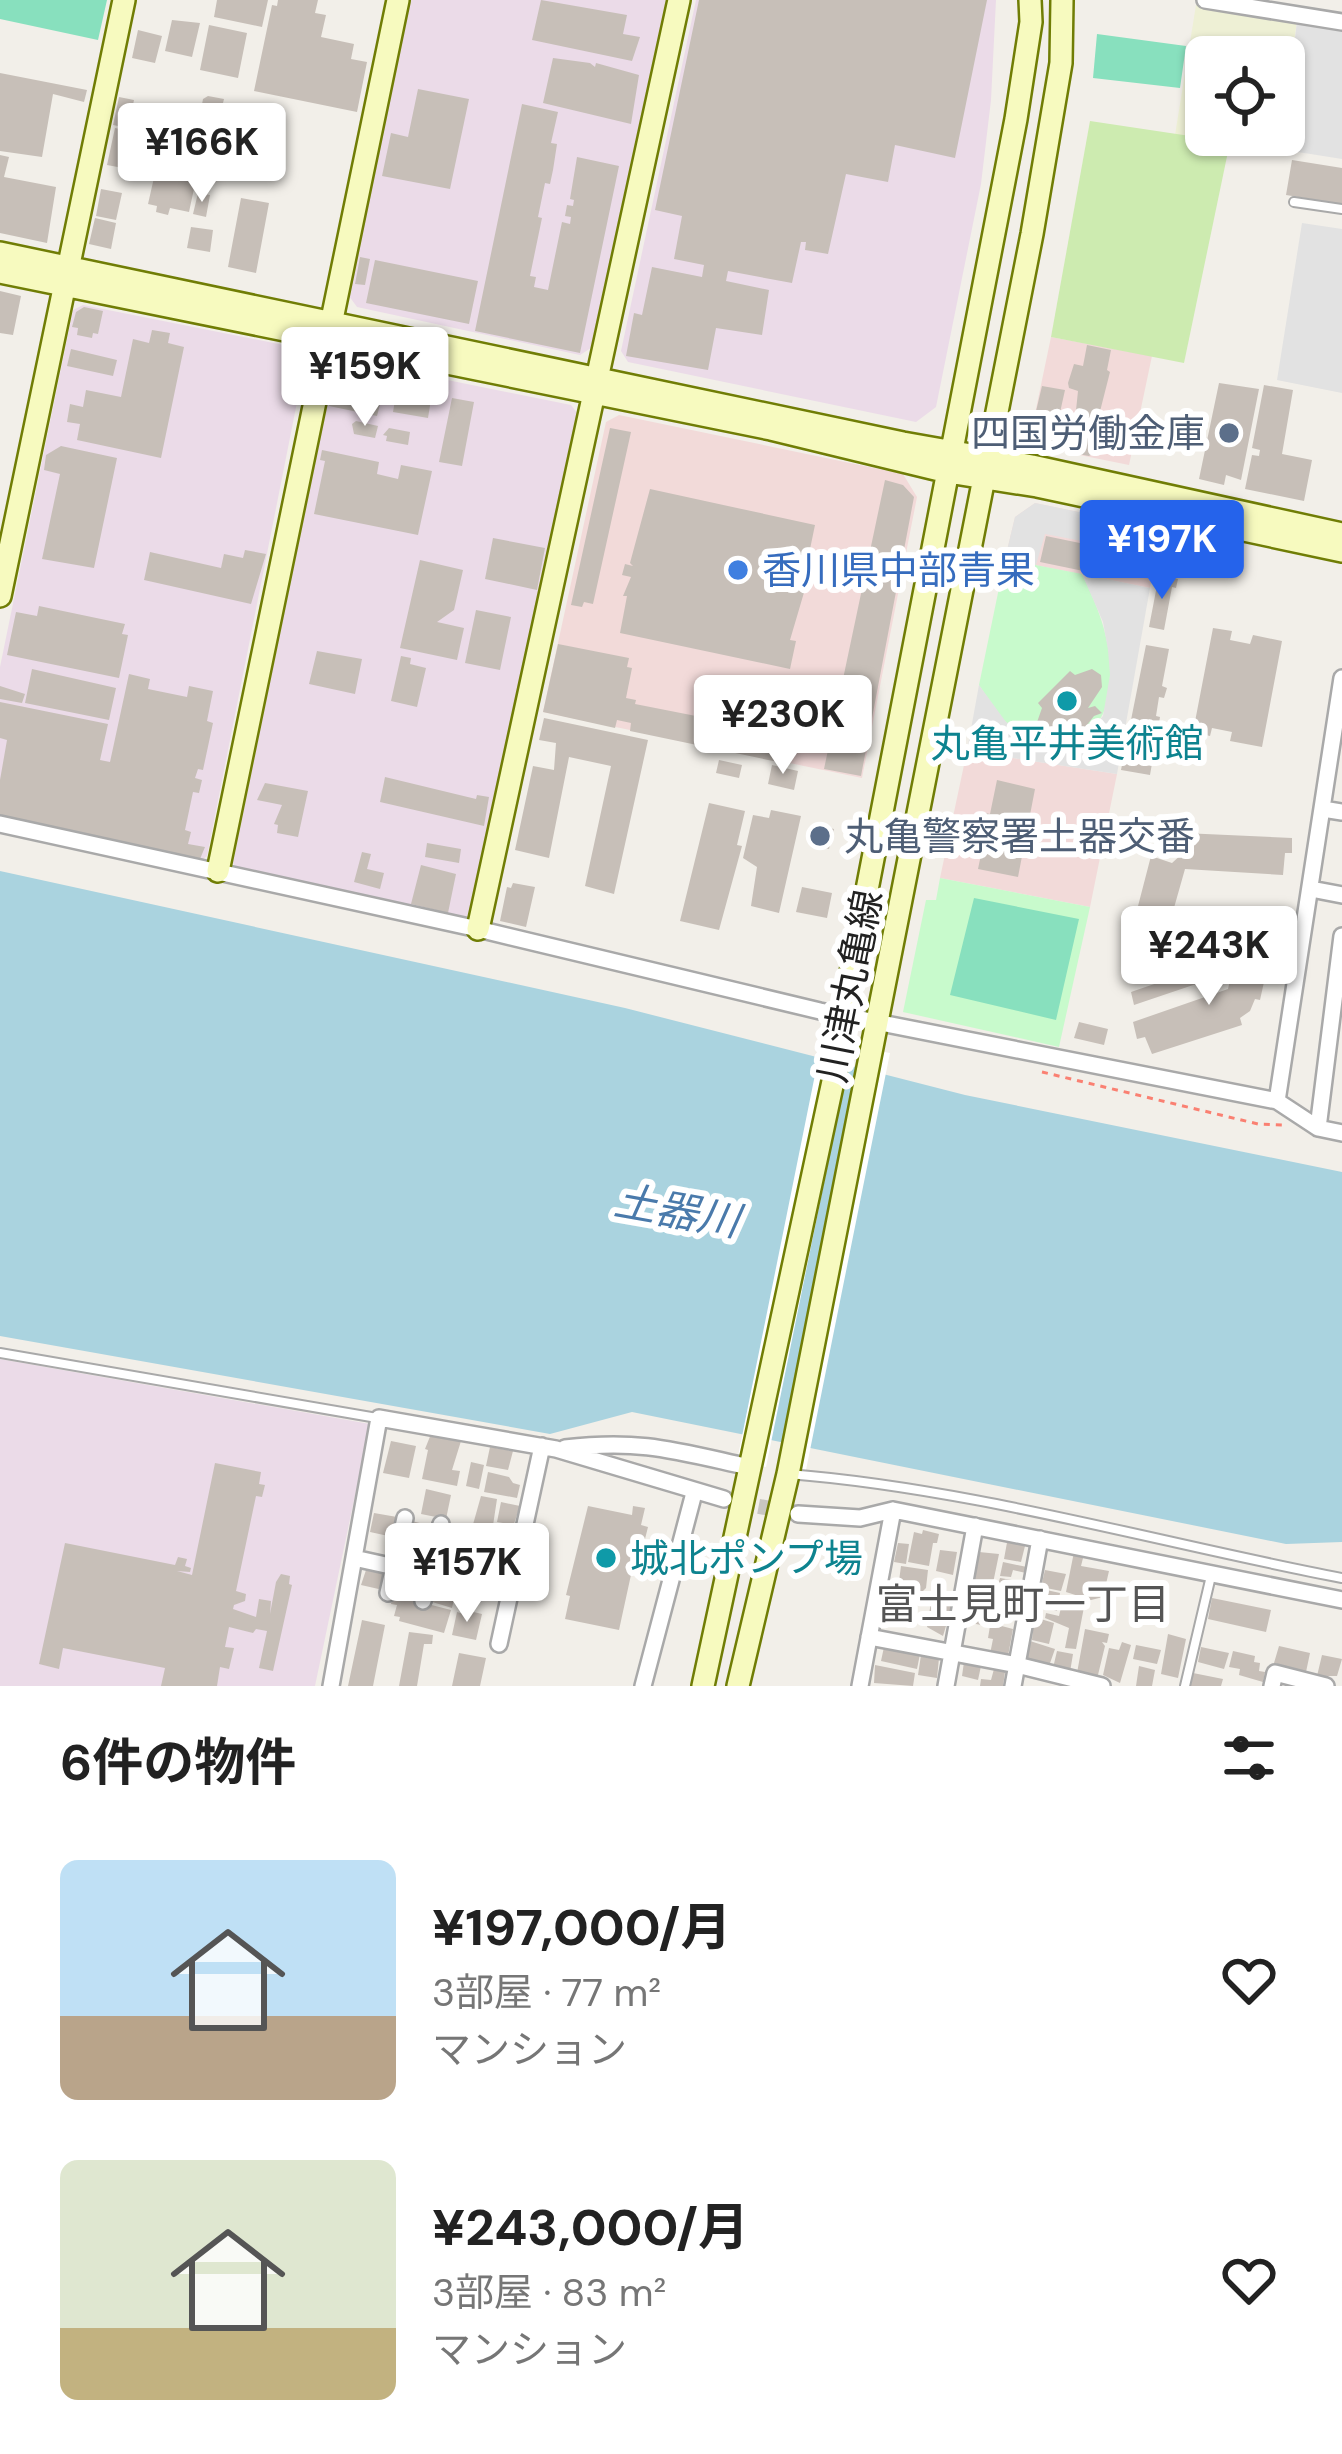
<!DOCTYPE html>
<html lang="ja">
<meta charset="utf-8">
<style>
:root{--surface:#fff;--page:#f2f2f2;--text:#222;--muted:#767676;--accent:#2563eb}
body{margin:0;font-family:"DM Sans","Noto Sans JP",sans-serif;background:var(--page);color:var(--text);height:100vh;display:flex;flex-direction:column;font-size:45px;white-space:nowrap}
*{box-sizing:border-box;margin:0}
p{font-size:39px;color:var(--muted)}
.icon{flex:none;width:66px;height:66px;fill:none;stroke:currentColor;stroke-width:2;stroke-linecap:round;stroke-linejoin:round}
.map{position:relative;height:1686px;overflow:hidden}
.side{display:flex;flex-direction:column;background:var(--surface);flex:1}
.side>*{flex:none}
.fabs{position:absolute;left:1185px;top:36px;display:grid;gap:24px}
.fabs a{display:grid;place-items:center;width:120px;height:120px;border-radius:18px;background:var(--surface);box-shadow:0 3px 9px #0004;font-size:60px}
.price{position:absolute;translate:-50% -102px;padding:0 27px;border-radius:12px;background:#fff;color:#222;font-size:39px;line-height:78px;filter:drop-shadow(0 3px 6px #0008)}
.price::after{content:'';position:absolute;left:50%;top:72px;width:36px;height:27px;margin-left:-18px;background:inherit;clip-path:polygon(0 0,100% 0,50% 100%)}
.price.current{background:var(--accent);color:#fff}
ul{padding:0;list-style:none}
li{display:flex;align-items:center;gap:36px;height:300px;padding:0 60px}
li span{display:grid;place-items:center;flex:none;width:336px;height:240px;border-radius:18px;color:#555}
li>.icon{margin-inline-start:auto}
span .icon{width:144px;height:144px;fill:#fffc;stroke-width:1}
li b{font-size:51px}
h2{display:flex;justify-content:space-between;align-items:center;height:144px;padding:0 60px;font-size:51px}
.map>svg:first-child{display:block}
</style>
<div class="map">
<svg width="1342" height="1686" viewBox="0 0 1342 1686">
<rect width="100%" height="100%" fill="#f2efe9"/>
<path fill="#f2dad9" d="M1051 337 1152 356 1129 465 1045 448 1032 428Z
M619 415 903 474 917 497 862 778 543 712 606 422Z
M1035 503 1161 529 1150 588 1005 559 1015 517Z
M967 751 1117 774 1090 907 940 878Z"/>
<path fill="#ebdbe8" d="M410 0H666L591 348 580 355 357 307 349 296Z
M696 0H996L991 100 981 184 936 407 916 422 628 362 621 351Z
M83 305 299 348 306 357 207 856 199 862 0 820V667L73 310Z
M344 359 571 405 577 413 469 915 463 920 237 870 233 863 335 366Z
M0 1359 370 1424 315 1686H0Z"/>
<path fill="#eef0d5" d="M1196 5 1297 21 1284 114V57H1206V135H1281L1279 149 1175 135Z"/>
<path fill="#cdebb0" d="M1090 121 1230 142 1184 363 1051 337Z"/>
<path fill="#c8facc" d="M1005 559 1082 574C1102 614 1121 666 1104 711 1090 749 1033 745 1007 723 995 713 987 697 979 685Z
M940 878 1090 907 1059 1047 903 1012 926 900H936Z"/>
<path fill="#88e0be" d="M0 0H107L98 40 0 19Z
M1097 34 1186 46 1180 88 1093 78Z
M974 898 1079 919 1056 1020 950 995Z"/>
<path fill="#e2e2e2" d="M1297 21 1342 28V159L1279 149 1284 135Z
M1302 223 1342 229V393L1277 380Z
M1035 503 1161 529 1156 555 1045 534 1036 565 1005 559 1015 517Z
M1082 574 1150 588 1117 774 967 751 979 685 1006 722 1028 735 1049 739 1073 738 1090 730 1103 716 1110 675 1108 650 1103 622Z"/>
<path fill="#aad3df" d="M0 871 625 1008 965 1095 1342 1172V1542L1286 1544 632 1412 550 1434 0 1336Z"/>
<path fill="#fff" d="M822 1040 852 1046 766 1467 737 1461Z
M863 1048 890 1053 805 1475 778 1470Z"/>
<path fill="#c7bfb8" d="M217 0H268L262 27 214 17Z
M278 0H318L315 13 326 15 321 37 354 44 351 59 367 62 357 112 254 91 272 5 277 6Z
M541 0 627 15 623 34 640 37 632 61 532 40Z
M699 0H987L955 158 895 145 888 182 846 174 828 254 805 250 806 242H801L792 283 728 271 726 281 769 290 762 335 716 328 708 370 626 356 634 313 642 315 652 267 702 277 704 265 674 259 682 216 655 210Z
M172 20 200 23 192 57 165 51Z
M209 25 247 33 238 78 200 70Z
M138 30 162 36 155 63 132 58Z
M553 58 590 63 595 67 596 63 639 75 631 124 543 103Z
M0 73 87 90 84 102 53 94 42 157 0 151Z
M418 89 469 99 450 189 382 176 391 133 408 137Z
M208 96 224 99 223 103 228 104 219 146 195 141 203 99Z
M119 97 134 100 128 128 113 125Z
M238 103 251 105 254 110 245 152 224 148 232 104Z
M522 104 558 112 551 143 557 144 553 170 550 184 545 183 538 217 542 218 530 276 536 277 534 287 548 290 562 222 570 224 571 217 565 216 567 205 573 206 574 200 570 199 577 157 619 166 580 353 475 331Z
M115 128 140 133 134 164 125 162 123 168 107 165Z
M163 138 203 147 189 212 170 208 168 215 156 212 157 206 148 204Z
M0 155 9 157 4 177 56 187 47 243 0 233Z
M1292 160 1342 168V204L1286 195Z
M101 189 122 193 116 220 96 216Z
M198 193 210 195 206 217 193 214Z
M241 198 269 203 256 273 228 267Z
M95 218 116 223 111 249 89 244Z
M191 227 213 230 210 252 187 248Z
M360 257 370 259 365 285 355 284Z
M375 260 478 281 469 324 366 303Z
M0 291 21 296 13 335 0 333Z
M84 307 103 311 98 334 93 333 92 338 77 335 78 328 72 327 76 312Z
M152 330 170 333 168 343 184 347 161 458 77 440 80 424 67 422 70 404 83 407 86 390 121 397 133 339 149 343Z
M1087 345 1111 350 1107 370 1110 372 1094 435 1095 452 1089 456 1045 448 1032 428 1042 386 1065 390 1059 417 1075 420 1078 391 1069 388 1068 383 1074 364 1083 366Z
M71 349 117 360 113 376 67 366Z
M337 378 384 389 377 416 329 406Z
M1219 383 1259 389 1241 480 1226 475 1224 485 1199 479Z
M1264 385 1293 390 1282 454 1312 460 1304 501 1245 489 1252 455 1259 456 1260 450 1252 448Z
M397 388 432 393 428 418 393 412Z
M452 398 474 402 462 466 439 462Z
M356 421 378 426 375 438 354 434 352 424Z
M389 428 410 432 408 445 386 441 387 436 383 435Z
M610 428 631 432 593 604 584 602 582 607 571 605Z
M61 446 117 458 94 568 42 559 60 474 44 470 46 455Z
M322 450 379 462 377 474 398 479 401 465 432 471 418 535 314 514 325 461 320 460Z
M885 480 903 485 914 497 861 776 824 769Z
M650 489 815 525 804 578 808 579 790 640 796 641 790 669 620 633 627 596H623L631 577 622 575 625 564 633 566 630 563Z
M1046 536 1099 547 1093 573 1040 562Z
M493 538 545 548 537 590 485 579Z
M245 550 266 554 251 604 144 580 150 552 221 568 224 554 243 558Z
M420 560 463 570 454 610 437 622 464 628 457 660 400 648Z
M1159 575 1178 579 1176 588 1172 587 1164 630 1149 627Z
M39 606 125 624 122 634 128 635 119 678 7 655 16 612 37 616Z
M476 610 511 617 500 670 465 663Z
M1213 628 1232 631 1230 640 1250 644 1253 635 1282 641 1262 747 1230 741 1232 732 1212 728 1210 736 1193 732Z
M558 644 629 658 627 667 632 668 626 698 636 700 635 704 701 717 703 708 786 724 778 762 630 731 631 723 617 720 615 728 543 712Z
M1146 645 1169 649 1162 686 1167 688 1164 698 1159 697 1156 716 1160 717 1150 775 1121 770Z
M317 651 362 659 355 694 309 684Z
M401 656 411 658 410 664 426 668 417 707 391 701Z
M32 669 116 688 109 720 25 703Z
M1092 669 1101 675 1102 687 1088 708 1095 706 1102 713 1094 716 1079 735 1074 721 1058 731 1042 733 1036 725 1042 708 1038 703 1070 671 1075 675Z
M129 674 150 679 148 689 187 697 189 686 213 691 207 721 213 723 203 770 198 769 195 778 202 780 199 793 193 792 185 830 191 832 188 844 205 847 200 859 0 817V780L7 740 0 738V702L108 724 100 760 110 762Z
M0 686 25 694 22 703 0 699Z
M544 718 648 740 614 894 585 886 611 766 569 757 549 858 515 850 533 766 554 770 556 743 539 740Z
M719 760 742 765 739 778 716 773Z
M772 765 798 771 794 790 768 784Z
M385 777 476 799 477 795 489 797 484 826 380 802Z
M997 780 1035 789 1018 877 978 869 986 831 977 829 980 812 990 814Z
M265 783 308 791 298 837 277 833 278 825 274 824 282 805 257 800Z
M709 803 745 811 737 845 742 846 719 930 680 921Z
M771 810 801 816 779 913 751 906 757 867 743 858 753 815 769 818Z
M813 824 834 829 829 849 808 843Z
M1183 833 1292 838V853H1285L1283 875 1185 869 1166 936 1145 930 1143 936 1131 933 1151 856 1172 863 1183 853Z
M427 843 461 849 459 863 425 857Z
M362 852 371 854 367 869 384 873 380 889 354 882Z
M421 865 456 874 448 913 411 904Z
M513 883 535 887 526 927 500 921 507 887 511 888Z
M802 887 832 893 827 918 796 912Z
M1237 948 1270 955 1260 1000 1255 999 1250 1011 1240 1018 1242 1025 1152 1054 1145 1037 1137 1039 1133 1022 1228 989Z
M1198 969 1202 982 1134 1005 1131 992Z
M1079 1022 1108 1029 1104 1045 1074 1038Z
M431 1434 461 1441 452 1470 460 1471 457 1486 422 1479 428 1450 425 1449Z
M391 1441 416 1446 409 1478 383 1473Z
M490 1447 513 1451 508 1470 486 1466Z
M471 1462 484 1465 479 1489 466 1486Z
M215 1463 261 1472 259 1484 265 1485 262 1497 256 1496 236 1591 246 1594 245 1601 234 1605 233 1609 256 1617 259 1599 271 1601 270 1614 276 1582 281 1574 290 1576 289 1584 292 1585 273 1671 259 1668 267 1631 256 1629 253 1633 229 1627 225 1647 234 1648 229 1669 220 1667 217 1686H161L165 1668 63 1648 59 1669 39 1664 65 1543 175 1565 178 1557 187 1559 185 1566 191 1568 190 1572 177 1571 192 1575Z
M488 1472 509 1477 513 1483 520 1485 517 1498 484 1492Z
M426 1489 451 1495 446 1519 421 1514Z
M481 1496 497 1499 492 1532 472 1528Z
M501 1502 520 1506 511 1533 501 1531 503 1523 497 1522Z
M588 1506 632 1515 633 1506 645 1508 641 1525 648 1527 645 1539 639 1538 619 1630 565 1619 570 1596 566 1595Z
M374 1513 397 1517 393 1537 370 1532Z
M412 1521 431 1526 432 1521 436 1523 431 1543 409 1538Z
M450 1528 461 1531 458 1548 444 1544Z
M923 1530 939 1534 937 1543H933L929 1566 908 1562 914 1532 922 1534Z
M1008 1537 1026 1542 1021 1562 1004 1559Z
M472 1542 495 1548 492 1568 468 1563Z
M898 1543 909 1544 906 1564 894 1562Z
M940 1550 957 1552 953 1575 936 1571Z
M979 1552 999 1554 992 1588 974 1585Z
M1074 1552 1084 1554 1081 1566 1109 1571 1103 1597 1091 1600 1066 1592Z
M1003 1562 1027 1567 1026 1573 1013 1570 1011 1577 1000 1576Z
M901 1566 928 1570 926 1588 918 1596 893 1591 894 1581H899Z
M367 1567 385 1575 383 1590 361 1585Z
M1045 1570 1066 1574 1061 1591 1041 1587Z
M466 1571 489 1576 490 1588 463 1583Z
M1000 1578 1025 1582 1023 1595 996 1591Z
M438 1583 449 1586 446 1596 454 1599 452 1608 429 1601Z
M1042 1589 1060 1593 1057 1611 1035 1604Z
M970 1591 992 1594 995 1598 981 1625 966 1622Z
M393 1595 451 1610 444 1633 399 1621 400 1617 394 1616 397 1605 391 1604Z
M1064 1595 1073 1596 1072 1604 1084 1607 1076 1649 1065 1648 1069 1628 1045 1618 1046 1613 1059 1616Z
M1212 1598 1271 1610 1266 1632 1208 1619Z
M931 1602 952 1606 943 1636 927 1627Z
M465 1610 482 1614 476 1640 452 1635 457 1612 464 1614Z
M1034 1617 1054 1623 1049 1644 1032 1640Z
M362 1620 385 1625 373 1686H348Z
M994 1624 1013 1629 1008 1656 990 1654 993 1639 988 1638 990 1626Z
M1085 1629 1109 1634 1107 1643 1102 1642 1105 1646 1097 1679 1077 1673Z
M409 1632 433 1635 432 1644H424L417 1686H399Z
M1168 1634 1186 1639 1178 1678 1161 1674Z
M1030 1641 1055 1649 1049 1666 1025 1657Z
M1122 1642 1131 1645 1120 1683 1103 1675 1109 1648 1119 1650Z
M1136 1645 1161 1650 1157 1664 1133 1659Z
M1279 1646 1310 1653 1306 1672 1274 1663Z
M884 1647 920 1654 917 1669 881 1661Z
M1201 1647 1229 1653 1224 1669 1198 1662Z
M1057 1651 1073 1654 1070 1672 1053 1668Z
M1233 1651 1255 1656 1254 1662 1260 1663 1259 1671 1265 1672 1263 1682 1239 1675 1240 1669 1229 1667Z
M459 1653 486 1658 480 1686H452Z
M921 1655 939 1658 937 1678 918 1675Z
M1322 1655 1342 1659 1337 1676H1317Z
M964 1662 981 1666 978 1680 962 1676Z
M875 1665 915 1673 913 1686 874 1683Z
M1139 1666 1155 1670 1152 1686H1136Z
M994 1669 1005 1672 1003 1686H980L981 1679 991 1680Z
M1193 1673 1223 1679 1221 1686H1190Z"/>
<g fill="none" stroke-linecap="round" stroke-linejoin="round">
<path stroke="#c8c6c1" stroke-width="15" stroke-dasharray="15 8" stroke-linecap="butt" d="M736 1502 789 1512"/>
<g stroke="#a9a9a9" stroke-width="12">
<path id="lane" d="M1294 202 1342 209
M0 1353 377 1418
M789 1474C975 1489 1159 1543 1342 1578
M1185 1686 1211 1576"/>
</g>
<g stroke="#a9a9a9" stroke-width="20">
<path id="street" d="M1205 0 1342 22
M1323 809 1342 812
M0 824 478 929 820 1011 1277 1101 1318 1128 1342 1133
M1311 889 1342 895
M1277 1101 1342 678
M1318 1128 1342 936
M565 1448C641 1439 676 1451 749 1467
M798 1514 860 1518 893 1510 1342 1600
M354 1558 458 1581
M388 1593 405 1518
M423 1601 441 1524
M869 1637 1017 1665 1102 1686
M499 1644 542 1446
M331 1686 379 1418 556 1449 724 1499
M643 1686 694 1493
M860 1686 893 1510
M946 1686 975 1526
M1013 1686 1040 1539
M1272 1686 1275 1673 1326 1686"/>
</g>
<g stroke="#707d05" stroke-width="26">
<path id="secondary" d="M0 253 903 443 1032 466 1342 534
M0 272 771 429 948 472 1037 486 1342 551
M0 596 124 0
M218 871 398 0
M478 929 679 0
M703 1686 841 1044 848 988 1016 119 1031 22 1030 0
M738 1686 788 1474 1032 234 1061 63 1062 0"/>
</g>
<path stroke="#fa8072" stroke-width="3" stroke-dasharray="6 6" stroke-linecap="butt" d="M1042 1072 1258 1124 1285 1125"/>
<use href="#lane" stroke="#fff" stroke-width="8"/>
<use href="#street" stroke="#fff" stroke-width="15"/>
<use href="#secondary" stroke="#f7fabf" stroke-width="21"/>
</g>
<g fill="#5c6f8a" stroke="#fff" stroke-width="4.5">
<circle cx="1229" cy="433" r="12"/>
<circle cx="820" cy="836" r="12"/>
</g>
<circle fill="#3f7fe0" stroke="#fff" stroke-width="4.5" cx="738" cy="570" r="12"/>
<g fill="#0f9aa8" stroke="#fff" stroke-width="4.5">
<circle cx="1067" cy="701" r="12"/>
<circle cx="606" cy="1558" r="12"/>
</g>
<g text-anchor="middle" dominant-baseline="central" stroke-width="12" stroke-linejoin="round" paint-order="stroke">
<g font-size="39" fill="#4e5e75" stroke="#fff" text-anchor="end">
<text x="1205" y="433">四国労働金庫</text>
<text x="844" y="836" text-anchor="start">丸亀警察署土器交番</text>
</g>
<g font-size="39" fill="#366cbe" stroke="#fff" text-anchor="start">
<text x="762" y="570">香川県中部青果</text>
</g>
<g font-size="39" fill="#0d838f" stroke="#fff">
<text x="1067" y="743">丸亀平井美術館</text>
<text x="630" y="1558" text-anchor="start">城北ポンプ場</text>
</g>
<g font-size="39" fill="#222" stroke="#fff">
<text transform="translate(850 986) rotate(-79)">川津丸亀線</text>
</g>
<g font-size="42" font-style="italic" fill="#4a7aab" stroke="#fff">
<text transform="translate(677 1211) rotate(10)">土器川</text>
</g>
<g font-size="42" fill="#555" stroke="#fff">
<text x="1023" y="1604">富士見町一丁目</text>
</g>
</g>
</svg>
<div class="fabs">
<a><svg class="icon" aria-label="locate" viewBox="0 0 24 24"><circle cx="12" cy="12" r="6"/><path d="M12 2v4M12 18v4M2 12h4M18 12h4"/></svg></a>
</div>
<b class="price" style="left:202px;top:205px">¥166K</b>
<b class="price" style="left:365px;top:429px">¥159K</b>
<b class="price current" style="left:1162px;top:602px">¥197K</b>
<b class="price" style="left:783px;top:777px">¥230K</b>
<b class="price" style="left:1209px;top:1008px">¥243K</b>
<b class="price" style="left:467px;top:1625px">¥157K</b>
</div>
<section class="side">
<h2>6件の物件<svg class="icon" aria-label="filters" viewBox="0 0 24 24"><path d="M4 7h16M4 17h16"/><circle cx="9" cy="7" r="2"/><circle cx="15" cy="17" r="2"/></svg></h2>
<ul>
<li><span style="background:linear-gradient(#bfe0f5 65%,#b9a48a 0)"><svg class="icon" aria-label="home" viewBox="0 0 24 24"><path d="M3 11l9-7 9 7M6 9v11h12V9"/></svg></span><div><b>¥197,000/月</b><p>3部屋 · 77 m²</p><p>マンション</p></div><svg class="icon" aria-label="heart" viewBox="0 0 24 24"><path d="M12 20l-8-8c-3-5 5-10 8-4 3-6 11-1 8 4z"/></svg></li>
<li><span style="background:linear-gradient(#dfe7d0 70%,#c2b280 0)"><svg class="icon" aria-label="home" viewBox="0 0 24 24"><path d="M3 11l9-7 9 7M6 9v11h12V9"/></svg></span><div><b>¥243,000/月</b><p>3部屋 · 83 m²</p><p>マンション</p></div><svg class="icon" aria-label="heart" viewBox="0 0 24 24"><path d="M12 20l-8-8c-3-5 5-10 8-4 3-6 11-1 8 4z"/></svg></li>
</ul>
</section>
